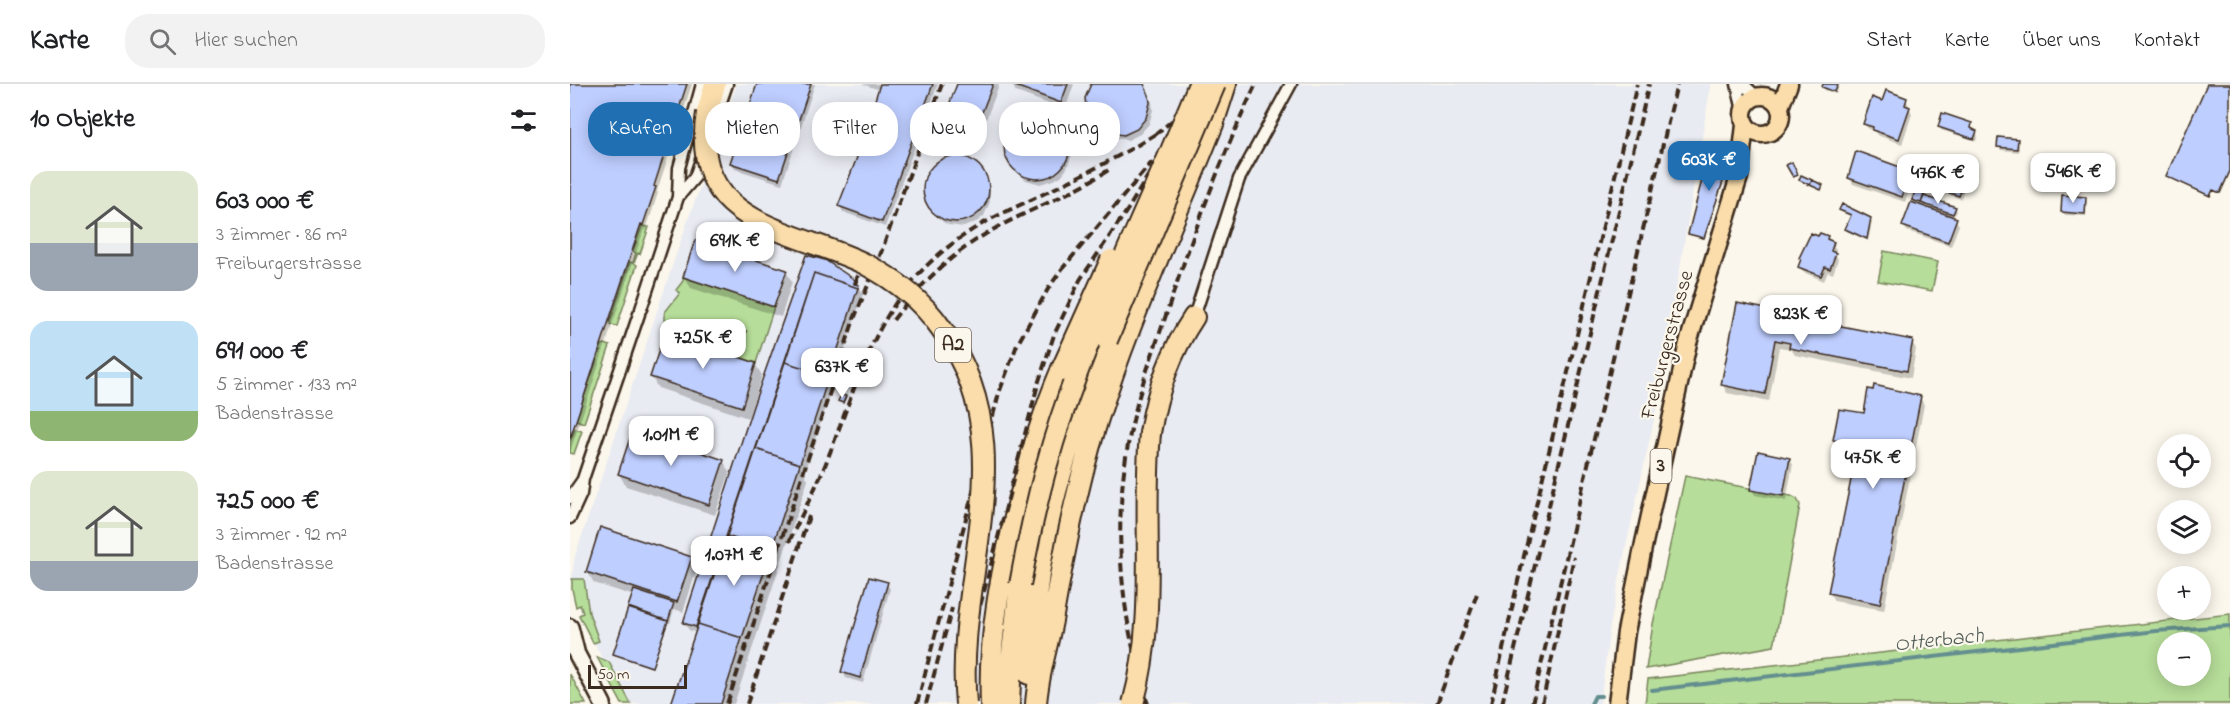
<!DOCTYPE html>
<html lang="de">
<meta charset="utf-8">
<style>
:root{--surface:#fff;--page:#f2f2f2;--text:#202124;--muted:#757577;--line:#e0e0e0;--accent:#1f6fb2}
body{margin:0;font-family:"Indie Flower",sans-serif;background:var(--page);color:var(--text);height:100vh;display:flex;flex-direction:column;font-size:22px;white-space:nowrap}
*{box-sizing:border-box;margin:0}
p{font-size:20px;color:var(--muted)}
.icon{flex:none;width:33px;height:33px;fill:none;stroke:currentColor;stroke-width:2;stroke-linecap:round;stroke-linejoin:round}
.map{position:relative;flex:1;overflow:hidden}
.side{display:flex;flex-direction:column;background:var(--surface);width:570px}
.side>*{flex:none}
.guide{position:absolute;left:18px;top:18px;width:570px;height:54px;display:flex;gap:12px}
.fabs{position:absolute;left:1587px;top:350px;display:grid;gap:12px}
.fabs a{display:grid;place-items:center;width:54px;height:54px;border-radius:50%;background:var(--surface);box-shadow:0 3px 15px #0003;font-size:30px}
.scale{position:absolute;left:18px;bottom:15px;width:99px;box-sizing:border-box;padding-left:6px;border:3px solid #3b2a1e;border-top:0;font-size:16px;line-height:21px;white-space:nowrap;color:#3b2a1e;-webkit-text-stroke:4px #fbf7ec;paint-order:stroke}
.price{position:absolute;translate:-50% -51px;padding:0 14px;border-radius:12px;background:#fff;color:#222;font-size:20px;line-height:39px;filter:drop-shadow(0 2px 3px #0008)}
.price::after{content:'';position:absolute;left:50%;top:36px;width:18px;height:14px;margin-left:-9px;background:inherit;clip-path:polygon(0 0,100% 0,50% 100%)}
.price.selected{background:var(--accent);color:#fff}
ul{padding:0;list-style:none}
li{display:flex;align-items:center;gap:18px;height:150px;padding:0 30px}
li span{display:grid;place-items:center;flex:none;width:168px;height:120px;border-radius:18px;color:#555}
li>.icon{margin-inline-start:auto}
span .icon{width:72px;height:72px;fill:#fffc;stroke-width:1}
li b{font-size:26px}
h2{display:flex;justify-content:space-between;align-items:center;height:72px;padding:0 30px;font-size:26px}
.tag{padding:0 21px;border-radius:24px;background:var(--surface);box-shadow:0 3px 15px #0003;font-size:21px;line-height:54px}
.tag.selected{background:var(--accent);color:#fff}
header{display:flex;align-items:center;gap:36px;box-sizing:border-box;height:84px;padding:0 30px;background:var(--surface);border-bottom:2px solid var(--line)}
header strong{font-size:28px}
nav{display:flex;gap:33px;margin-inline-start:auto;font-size:21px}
.search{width:420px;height:54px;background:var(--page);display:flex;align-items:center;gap:15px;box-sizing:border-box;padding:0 21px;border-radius:24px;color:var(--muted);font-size:22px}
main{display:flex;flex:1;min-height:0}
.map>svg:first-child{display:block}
</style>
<header>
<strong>Karte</strong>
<div class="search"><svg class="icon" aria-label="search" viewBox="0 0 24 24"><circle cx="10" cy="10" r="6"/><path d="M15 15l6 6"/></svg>Hier suchen</div>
<nav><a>Start</a><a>Karte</a><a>Über uns</a><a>Kontakt</a></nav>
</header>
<main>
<section class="side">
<h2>10 Objekte<svg class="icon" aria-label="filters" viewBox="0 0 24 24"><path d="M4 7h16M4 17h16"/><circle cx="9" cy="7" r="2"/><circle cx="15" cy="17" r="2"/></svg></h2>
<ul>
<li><span style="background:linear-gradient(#dfe7d0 60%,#9aa5b1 0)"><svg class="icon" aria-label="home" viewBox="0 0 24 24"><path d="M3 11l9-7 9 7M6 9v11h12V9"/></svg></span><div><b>603 000 €</b><p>3 Zimmer · 86 m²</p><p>Freiburgerstrasse</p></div></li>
<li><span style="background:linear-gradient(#bfe0f5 75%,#8fb573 0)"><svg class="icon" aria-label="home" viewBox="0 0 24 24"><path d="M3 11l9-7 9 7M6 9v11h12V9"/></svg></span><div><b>691 000 €</b><p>5 Zimmer · 133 m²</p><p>Badenstrasse</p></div></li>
<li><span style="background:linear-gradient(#dfe7d0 75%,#9aa5b1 0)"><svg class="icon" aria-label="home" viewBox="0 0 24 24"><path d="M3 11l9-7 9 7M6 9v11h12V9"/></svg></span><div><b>725 000 €</b><p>3 Zimmer · 92 m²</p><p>Badenstrasse</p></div></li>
</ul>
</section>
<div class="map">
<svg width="1660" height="620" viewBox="0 0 1660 620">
<rect width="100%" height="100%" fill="#fbf7ec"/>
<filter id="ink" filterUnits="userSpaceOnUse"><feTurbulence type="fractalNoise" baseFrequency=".0167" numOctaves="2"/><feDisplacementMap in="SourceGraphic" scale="12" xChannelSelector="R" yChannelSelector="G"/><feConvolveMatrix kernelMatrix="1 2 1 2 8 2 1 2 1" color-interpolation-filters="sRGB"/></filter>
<g filter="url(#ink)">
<path fill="#e9ebf2" d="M167 0H1141L1106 207 1115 210 1102 255 1055 467 1040 542 1030 620H54L19 548 1 499 5 472 112 153Z"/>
<path fill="#b6dd99" stroke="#78845c" stroke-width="1.5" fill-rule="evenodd" d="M72 142 79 143 70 170 68 169 64 179 67 181 47 242 41 241 40 238 60 178 63 179 66 169 63 167Z
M1314 167 1368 178 1362 207 1308 197Z
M113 193 204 223 186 279 95 248V228L110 209 106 206 113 197Z
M35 260 40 262 14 339 6 336 32 261Z
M5 345 12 347 4 370 0 369V358Z
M1115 392 1221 412 1227 415 1230 421 1204 562 1076 585 1083 540Z
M2 495H14L19 529 29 557 23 559 9 531 13 529 10 521 6 523 2 505Z
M1660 530V620H1075L1078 595ZM1598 558H1630V591H1598Z
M27 573 39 578 61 620H52Z
M0 590 16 620H0Z"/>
<path fill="#0003" d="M0 0H122L87 107 88 109 76 146 74 145 0 368Z
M189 0H245L212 100 165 85 162 79Z
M292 0H368L315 143 273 128 270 122 310 6Z
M388 0H427L429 2 404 66 375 55 370 47Z
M442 0H504L495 26 446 8Z
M523 0H572L582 18 583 26 579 40 570 50 558 56 538 53 540 52 522 36Z
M1254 0H1270L1266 10 1255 6Z
M1639 0H1660V89L1651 110 1644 106 1641 112 1598 92Z
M1336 15 1342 30 1332 60 1307 51 1305 48 1298 45 1294 39 1313 19Z
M510 25 519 43 512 47 502 30Z
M471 31 478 33 491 42 499 56 502 71 496 86 491 92 484 96 470 100 456 96 444 86 436 65 437 51 445 39 457 32Z
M1401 40 1402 47 1408 51 1406 57 1371 46 1370 42Z
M1447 57 1449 60V68L1431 66 1429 63Z
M1161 72 1134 155 1120 151 1119 150Z
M388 74 395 75 408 83 420 103V118L414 132 408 137 394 143 379 141 373 138 362 127 355 107 357 92 367 80 373 77Z
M1363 83 1365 87 1362 95 1391 105 1393 108 1391 115 1363 105 1360 100 1356 114 1385 124 1387 127 1385 131 1381 123 1378 124 1389 141 1381 162 1337 147 1334 142 1347 122 1343 116Z
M1340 88 1344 93 1335 118 1283 100 1280 94Z
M1515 114 1517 118 1516 132 1495 131 1493 127Z
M1271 126 1300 135 1302 138 1298 157 1278 148 1276 145 1282 133 1273 129Z
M1257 153 1266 165 1265 170 1268 175 1263 190 1258 188 1254 197 1233 188 1230 183 1249 154Z
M237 173 284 197 293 210 234 389 238 396 164 620H103L127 549 119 546 114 539Z
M216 187 222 198 211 233 121 204 114 193Z
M1210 230 1214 237 1213 244 1342 258 1346 265 1341 294 1225 271 1221 265 1209 263 1199 317 1157 309 1153 301Z
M185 280 192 291 178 334 88 304 81 293Z
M1350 313 1354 321 1314 526 1264 517 1260 509 1288 367 1269 363 1265 356 1295 331Z
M1219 375 1223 380 1216 417 1185 411 1182 405Z
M153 377 160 388 145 431 56 402 49 390Z
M121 474 127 485 113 528 104 525 100 539H98L82 584 45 571 62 527 60 523 64 512 24 499 17 487Z
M317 500 320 505 293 599 276 594 273 588Z"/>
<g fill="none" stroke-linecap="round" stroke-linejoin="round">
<path stroke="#648e8f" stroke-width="4" d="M1082 606 1586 547 1660 542
M1021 620 1025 612H1031"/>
</g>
<path fill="#beceff" stroke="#3b2a1e" stroke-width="1.5" d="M0 0H117L84 102 86 103 73 141 71 140 0 355Z
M187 0H241L209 95 160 79Z
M363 0 312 138 268 122 286 76 310 0Z
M387 0H423L400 59 369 47Z
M440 0H498L491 19Z
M521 0H574L579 11 580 19 576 34 567 45 554 51 533 48 521 37 517 30 515 14Z
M1253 0H1268L1265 8 1252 3Z
M1637 0H1660V87L1650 109 1643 106 1640 112 1596 92Z
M1316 6 1337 14 1335 21 1340 23 1329 55 1302 46 1303 43 1293 40 1302 13 1312 17Z
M510 23 519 39 509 44 500 29Z
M1372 29 1402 39 1401 44 1407 47 1404 55 1368 43Z
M434 62a33 33 0 1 1 66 0a33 33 0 1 1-66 0Z
M1428 53 1448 55 1447 65 1427 63Z
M1140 65 1162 71 1134 154 1118 150Z
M1286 67 1341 87 1332 113 1278 94Z
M353 105a33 33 0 1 1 66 0a33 33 0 1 1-66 0Z
M1222 78 1228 91 1223 93 1216 81Z
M1355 78 1364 82 1351 119 1342 116Z
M1231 91 1242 96 1240 101 1229 96Z
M1363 93 1392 104 1389 112 1360 102Z
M1242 96 1253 101 1251 106 1240 101Z
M1492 111 1516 113 1515 130 1491 128Z
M1354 112 1386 123 1383 130 1351 119Z
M1341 118 1387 134 1378 158 1332 142Z
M1272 120 1301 134 1297 155 1275 145 1281 131 1269 126Z
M1241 149 1248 152 1250 149 1258 152 1257 155 1264 158 1261 167 1266 169 1260 185 1255 183 1251 192 1228 183 1231 175 1229 174Z
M125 156 217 186 204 223 113 193Z
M236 171 255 176 285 196 284 200 289 201 288 204 244 189 126 543 113 539 183 322Z
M244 189 288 204 259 292 215 278Z
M1167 219 1211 228 1208 241 1223 244 1225 233 1343 256 1337 287 1219 264 1220 259 1205 256 1195 310 1151 301Z
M158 244 176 247 173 255 156 250Z
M95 248 186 279 172 323 80 293Z
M215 278 259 292 230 380 186 365Z
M1304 301 1351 312 1310 520 1258 509 1288 361 1263 356 1269 325 1294 329 1298 305 1303 306Z
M271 311 276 312 273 319 268 317Z
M63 345 154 376 139 421 48 390Z
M186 365 230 380 201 467 157 452Z
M1188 367 1220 374 1213 412 1180 406Z
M30 443 122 473 107 518 16 488Z
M157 452 201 467 172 554 128 540Z
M299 493 318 498 290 594 271 588Z
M64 506 104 519 98 537 58 523Z
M58 524 98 537 82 583 43 570Z
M128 540 172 554 151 620H101Z"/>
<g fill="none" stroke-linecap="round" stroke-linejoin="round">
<g stroke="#3b2a1e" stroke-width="15">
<path id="street" d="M1167 0 1173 27
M1173 0 1187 13
M144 38 157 0
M108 113 125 93 133 70
M71 225 108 113 109 84 132 0
M624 233 669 95 721 0
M0 414 12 397
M0 434 11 410 13 395 69 230"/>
</g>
<g stroke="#3b2a1e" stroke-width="20">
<path id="secondary" d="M0 543 6 567
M0 557 33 620"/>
</g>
<g stroke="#3b2a1e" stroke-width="21">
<path id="primary" d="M1173 31a19 19 0 1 1 38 0a19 19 0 1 1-38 0Z
M1210 23 1219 0
M1047 620 1056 548 1074 459 1118 259 1169 93 1175 41"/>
</g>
<g stroke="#3b2a1e" stroke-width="24">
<path id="highway" d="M137 29 145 0
M580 349C587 306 600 269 624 233
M459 590C463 535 468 480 481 427 495 369 515 312 537 256
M421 620C418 551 432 484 449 417 460 373 473 329 491 287
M439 620 441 577 450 501
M466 620C468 589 478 561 483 531 496 457 511 382 536 310 567 219 607 130 643 40L656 0"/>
</g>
<use href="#street" stroke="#fbf7ec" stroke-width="10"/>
<use href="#secondary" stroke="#fbf7ec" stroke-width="15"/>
<use href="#primary" stroke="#faddab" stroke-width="16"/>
<use href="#highway" stroke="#faddab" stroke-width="20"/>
<path stroke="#3b2a1e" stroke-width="4" stroke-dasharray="9 4.5" stroke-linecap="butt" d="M585 51 624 18
M285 200 290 186
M323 236C348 203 378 173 414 151 454 127 500 112 540 85
M219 458C232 429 248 401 259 371 295 279 310 206 399 148 420 134 444 124 467 113 510 92 552 72 592 46
M407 534 468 300 484 251 510 196 558 125 591 70 631 25 649 0
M157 620 284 235 308 177 372 0
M177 620 239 432
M347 620 429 309 447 261 478 205 492 185 582 78
M356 620 382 524
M578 620C573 607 571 594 567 581 546 498 544 412 565 328 574 290 589 253 601 216 626 142 653 70 686 0
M867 620 908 507
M921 620 948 497 1067 0
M932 620 1079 0
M962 620 1107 0
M972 620 1004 473"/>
<g stroke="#3b2a1e" stroke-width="24" stroke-linecap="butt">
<path id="highway-bridge" d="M137 29C118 142 221 144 295 180 324 195 352 217 371 244 458 361 384 491 396 620
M537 256 645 0
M491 287 541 176
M450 501C460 446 472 391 490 337 528 223 584 112 629 0
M563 620C588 530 572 441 580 349"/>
</g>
<use href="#highway-bridge" stroke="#faddab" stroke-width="20"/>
</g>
</g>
<g text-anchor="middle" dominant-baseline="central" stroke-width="4.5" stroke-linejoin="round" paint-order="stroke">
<g fill="#fbf7ec" stroke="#75685c" stroke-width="1.5">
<rect x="365" y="244" width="36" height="34" rx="4.5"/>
<rect x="1080.5" y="365" width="21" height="34" rx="4.5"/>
</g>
<g font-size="20" font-weight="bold" fill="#3b2a1e">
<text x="383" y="261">A2</text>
<text x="1091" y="382">3</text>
</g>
<g font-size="21" fill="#3b2a1e" stroke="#fbf7ec">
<text transform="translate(1098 261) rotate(-75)">Freiburgerstrasse</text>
</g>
<g font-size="22" font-style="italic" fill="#505c56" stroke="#fbf7ec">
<text transform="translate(1369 557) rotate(-6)">Otterbach</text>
</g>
</g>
</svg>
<div class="fabs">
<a><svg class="icon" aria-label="locate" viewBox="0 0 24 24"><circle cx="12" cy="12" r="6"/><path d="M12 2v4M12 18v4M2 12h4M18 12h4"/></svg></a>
<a><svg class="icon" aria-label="layers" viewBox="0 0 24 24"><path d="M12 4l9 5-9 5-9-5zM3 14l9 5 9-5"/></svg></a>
<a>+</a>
<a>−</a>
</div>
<div class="scale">50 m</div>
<b class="price selected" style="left:1139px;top:108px">603K €</b>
<b class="price" style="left:1503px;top:120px">546K €</b>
<b class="price" style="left:1368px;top:121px">476K €</b>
<b class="price" style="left:165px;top:189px">691K €</b>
<b class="price" style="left:1231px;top:262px">823K €</b>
<b class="price" style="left:133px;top:286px">725K €</b>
<b class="price" style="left:272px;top:315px">637K €</b>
<b class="price" style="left:101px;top:383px">1.01M €</b>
<b class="price" style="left:1303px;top:406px">475K €</b>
<b class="price" style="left:164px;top:503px">1.07M €</b>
<div class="guide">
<a class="tag selected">Kaufen</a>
<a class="tag">Mieten</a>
<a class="tag">Filter</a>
<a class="tag">Neu</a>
<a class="tag">Wohnung</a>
</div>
</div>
</main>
